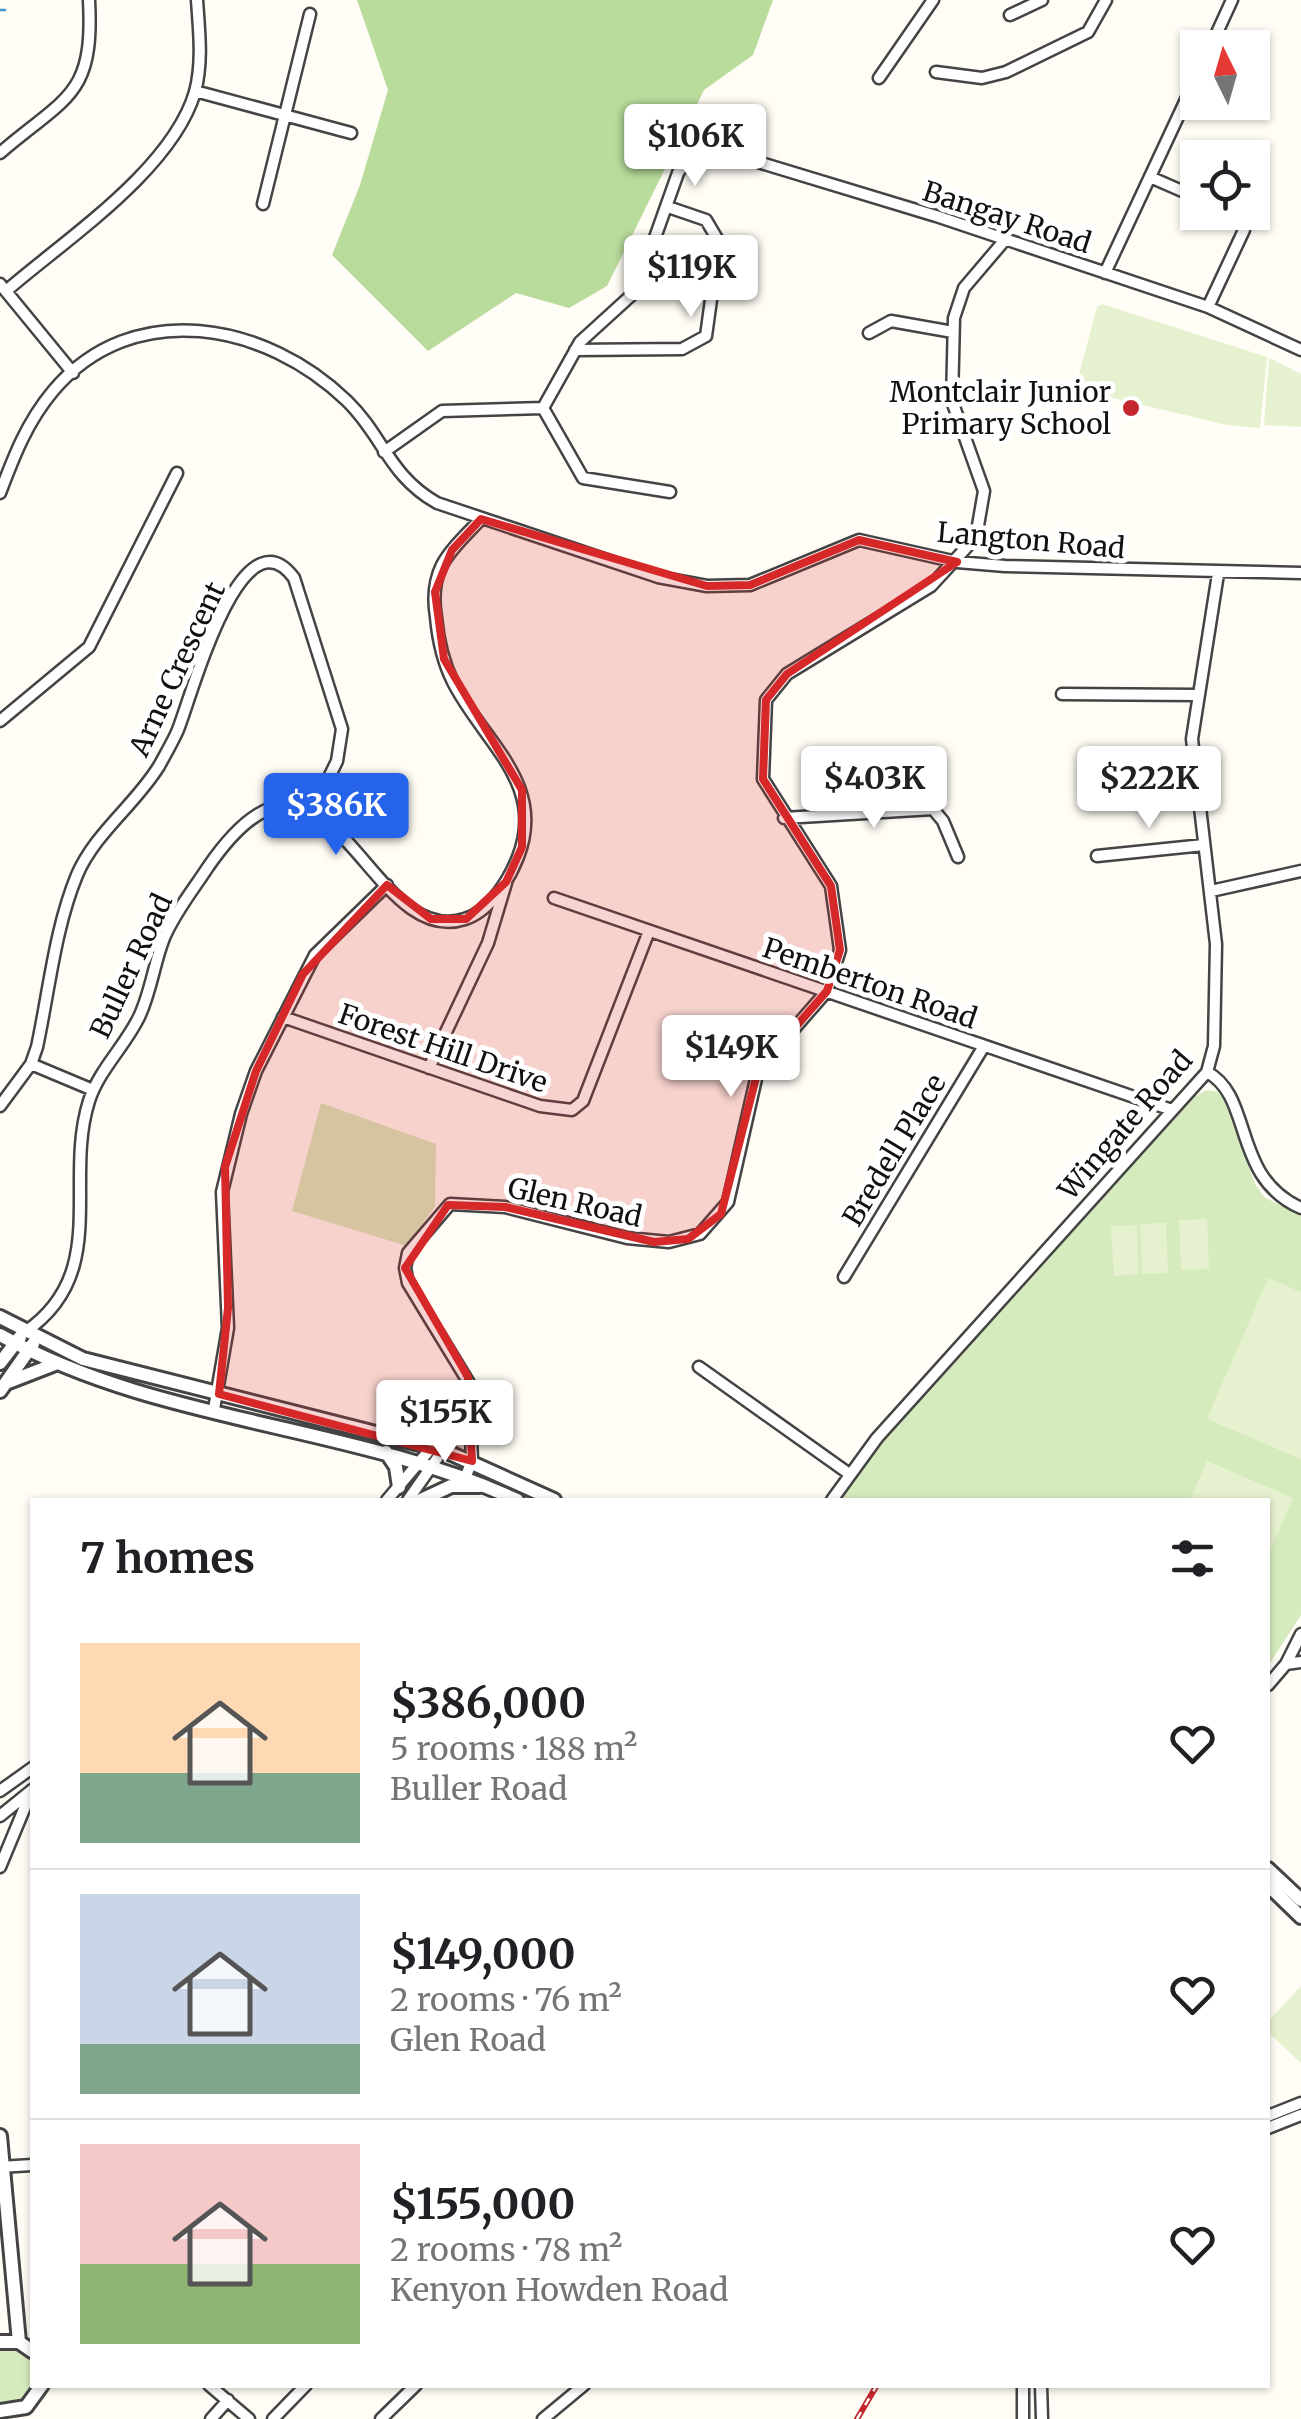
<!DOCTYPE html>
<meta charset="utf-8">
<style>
:root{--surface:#fff;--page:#f2f2f2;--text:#202124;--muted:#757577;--line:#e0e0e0;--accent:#2563eb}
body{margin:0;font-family:Merriweather,serif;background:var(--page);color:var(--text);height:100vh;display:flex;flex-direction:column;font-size:38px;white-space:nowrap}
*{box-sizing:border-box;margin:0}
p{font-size:32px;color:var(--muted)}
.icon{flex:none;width:55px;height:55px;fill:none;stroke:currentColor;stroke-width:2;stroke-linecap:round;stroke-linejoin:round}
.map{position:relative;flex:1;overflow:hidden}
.drawer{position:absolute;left:30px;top:1498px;width:1240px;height:890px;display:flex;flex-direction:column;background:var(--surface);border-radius:0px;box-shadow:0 2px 8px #0004}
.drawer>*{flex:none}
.needle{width:65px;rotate:355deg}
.buttons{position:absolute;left:1180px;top:30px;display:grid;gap:20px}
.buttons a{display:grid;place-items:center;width:90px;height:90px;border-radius:0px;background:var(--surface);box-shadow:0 2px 8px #0004;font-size:50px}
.price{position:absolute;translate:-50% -85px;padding:0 22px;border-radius:10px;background:#fff;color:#222;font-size:32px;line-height:65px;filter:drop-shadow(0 2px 5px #0008)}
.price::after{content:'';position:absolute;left:50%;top:60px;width:30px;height:22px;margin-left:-15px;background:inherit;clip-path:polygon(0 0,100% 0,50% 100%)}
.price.on{background:var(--accent);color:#fff}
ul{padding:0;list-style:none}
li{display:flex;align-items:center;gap:30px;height:250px;padding:0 50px}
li+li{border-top:2px solid var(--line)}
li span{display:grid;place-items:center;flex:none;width:280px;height:200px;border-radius:0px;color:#555}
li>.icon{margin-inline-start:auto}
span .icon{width:120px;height:120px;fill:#fffc;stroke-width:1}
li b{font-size:42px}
h2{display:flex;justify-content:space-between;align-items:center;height:120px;padding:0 50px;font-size:42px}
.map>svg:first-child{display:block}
</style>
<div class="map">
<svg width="1301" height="2419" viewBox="0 0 1301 2419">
<rect width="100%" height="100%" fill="#fffdf5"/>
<path fill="#d5ebbd" d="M1206 1090 1218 1092 1226 1101 1255 1184 1264 1197 1301 1216V1615L1268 1666V1500H841L878 1445 1194 1097Z
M321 1103 436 1144 435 1206 407 1246 292 1211Z
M0 2348H17L32 2360V2385H36L21 2404 0 2406Z"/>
<path fill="#b9dc9c" d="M357 0H773L753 55 704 90 607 286 569 308 516 293 428 351 332 255 360 185 388 90Z"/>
<path fill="#e6f2cf" d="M1102 304 1267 357 1260 428 1227 425 1075 389 1097 307Z
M1269 358 1301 374V427L1264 425Z
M1207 1219 1209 1269 1181 1270 1179 1220Z
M1166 1223 1168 1273 1142 1274 1140 1224Z
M1137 1225 1139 1274 1114 1276 1111 1226Z
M1268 1278 1301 1292V1459L1207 1419Z
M1207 1461 1293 1498 1268 1556V1500H1190Z
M1301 1986V2063L1268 2032V2021Z"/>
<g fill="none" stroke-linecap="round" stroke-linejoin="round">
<path stroke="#3f96cf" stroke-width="2.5" d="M0 10H5"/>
<g stroke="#444" stroke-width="15">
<path id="minor" d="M1010 15 1042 0
M1210 48 1232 0
M936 72 982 78 1006 72 1088 32 1106 0
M879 78 933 0
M195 91 351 133
M0 153C68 95 94 96 89 0
M1150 177 1198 198
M263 204 310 14
M1105 273 1198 74
M0 284 73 373
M6 291C66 239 172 170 195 92 203 62 199 30 197 0
M1208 307 1244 230
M869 333 891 321 953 332
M575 350 682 349 706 336 719 242 706 220 668 207
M543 408 583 478 670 492
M384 452 442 411 543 408 580 342 636 291 678 173 690 154 705 146 936 216 1208 307 1301 350
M0 493C14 456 27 422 53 391 133 296 267 323 347 401 383 436 389 476 437 503L658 577 707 586 750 585 859 540 957 562 1005 566 1301 573
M1062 694 1196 695
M0 721 89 647 177 473
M784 818 933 809 943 821 958 857
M1097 856 1204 845
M1211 891 1301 871
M554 898 1172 1110
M283 1017 540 1106 572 1110 583 1101 649 931
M31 1064 93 1090
M429 1068 488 943 506 883
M1207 1072C1254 1097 1231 1177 1301 1208
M0 1106 31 1064 37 1047C49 991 55 928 77 875 95 833 135 805 159 766 165 755 172 743 177 732 189 706 240 505 294 578L342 729 337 761 312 812
M844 1277 984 1046
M25 1332C111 1273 63 1183 89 1101 99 1070 125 1046 139 1017 151 992 154 963 164 938 175 912 193 890 208 867 329 691 366 951 465 919 490 911 509 880 518 857 547 783 483 742 453 682 443 662 438 639 436 617 433 599 434 581 442 565 451 548 468 533 481 519
M699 1367 848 1473
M214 1409 228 1328 222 1192 241 1114 256 1071 315 955 387 885
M463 1483 472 1461 469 1383 408 1283 405 1268 408 1253 450 1204 505 1207 627 1238 669 1242 700 1234 728 1202 758 1070 827 991 840 950 831 886 763 779 766 700 787 674 931 586 976 537 984 491 952 401 954 318 964 288 1004 241
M387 1500 432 1447
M408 1500 443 1450
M832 1500 877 1438 1207 1072 1214 1046 1216 944 1192 739 1218 574
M1286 1664 1301 1662
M1268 1685 1286 1664 1301 1634
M0 1791 32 1768
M0 1816 32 1790
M0 1867 32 1790
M1268 2116 1301 2103
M1268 2128 1301 2115
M0 2167 32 2165
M209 2385 249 2419
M1041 2385 1042 2419
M211 2419 228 2400
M273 2419 306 2385
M381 2419 416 2385
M543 2419 584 2385
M1023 2419V2385"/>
</g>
<g stroke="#444" stroke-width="18">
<path id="tertiary" d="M0 1317 83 1359 443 1450 554 1500
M0 1335C159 1424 352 1424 517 1500
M0 1363 20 1337
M6 1383 55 1364
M0 1391 33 1344
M386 1452 396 1467 399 1487
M421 1500 451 1486H480
M1268 1869 1301 1900
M1268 1885 1301 1917
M0 2136 19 2342
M0 2342H19L32 2351
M0 2411 26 2407 42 2385"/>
</g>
<use href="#minor" stroke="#fff" stroke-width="10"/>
<use href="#tertiary" stroke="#fff" stroke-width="12"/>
<g stroke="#c4262e" stroke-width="6">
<path id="rail" d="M857 2419 877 2385"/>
</g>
<use href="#rail" stroke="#fff" stroke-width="2.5" stroke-dasharray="8" stroke-linecap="butt"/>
</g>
<path fill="#d62828" fill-opacity="0.2" stroke="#d62828" stroke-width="8" stroke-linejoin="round" d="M481 519 707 586 750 585 859 540 957 562 787 674 766 700 763 779 831 886 840 950 827 991 758 1070 721 1214 688 1239 654 1242 505 1207 448 1205 405 1268 468 1377 472 1461 219 1394 228 1308 225 1167 256 1071 303 974 387 885 431 919H466L506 882 522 847V790L444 659 435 592 452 550Z"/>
<circle fill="#c4262e" stroke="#fff" stroke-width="4" cx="1131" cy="408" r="10"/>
<g text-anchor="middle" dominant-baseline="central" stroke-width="10" stroke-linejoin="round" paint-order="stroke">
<g font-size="28" fill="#111" stroke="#fff">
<text transform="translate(1007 217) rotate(18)">Bangay Road</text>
<text transform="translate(1031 540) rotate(5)">Langton Road</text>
<text transform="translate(177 669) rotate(-65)">Arne Crescent</text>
<text transform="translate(131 966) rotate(-65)">Buller Road</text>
<text transform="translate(870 983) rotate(19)">Pemberton Road</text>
<text transform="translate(443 1048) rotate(19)">Forest Hill Drive</text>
<text transform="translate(1125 1125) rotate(-49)">Wingate Road</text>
<text transform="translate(894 1150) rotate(-59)">Bredell Place</text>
<text transform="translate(575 1202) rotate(13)">Glen Road</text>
</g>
<g font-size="28" fill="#111" stroke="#fff" text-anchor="end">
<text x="1111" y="392">Montclair Junior<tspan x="1111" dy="32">Primary School</tspan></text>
</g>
</g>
</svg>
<div class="buttons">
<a><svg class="needle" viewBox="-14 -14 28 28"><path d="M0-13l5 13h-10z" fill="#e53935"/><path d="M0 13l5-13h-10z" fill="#757577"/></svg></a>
<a><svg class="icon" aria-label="locate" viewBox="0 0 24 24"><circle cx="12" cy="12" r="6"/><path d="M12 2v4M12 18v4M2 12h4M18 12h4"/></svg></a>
</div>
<b class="price" style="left:695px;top:189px">$106K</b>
<b class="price" style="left:691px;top:320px">$119K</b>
<b class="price" style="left:874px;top:831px">$403K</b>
<b class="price" style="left:1149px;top:831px">$222K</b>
<b class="price on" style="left:336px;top:858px">$386K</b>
<b class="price" style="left:731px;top:1100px">$149K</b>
<b class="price" style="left:445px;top:1465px">$155K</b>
<section class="drawer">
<h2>7 homes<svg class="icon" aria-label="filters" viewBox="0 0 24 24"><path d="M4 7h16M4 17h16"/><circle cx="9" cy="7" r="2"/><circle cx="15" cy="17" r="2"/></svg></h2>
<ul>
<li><span style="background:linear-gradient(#ffd9b3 65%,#7fa58c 0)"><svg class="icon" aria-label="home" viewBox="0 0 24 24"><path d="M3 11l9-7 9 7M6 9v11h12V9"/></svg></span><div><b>$386,000</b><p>5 rooms · 188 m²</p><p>Buller Road</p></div><svg class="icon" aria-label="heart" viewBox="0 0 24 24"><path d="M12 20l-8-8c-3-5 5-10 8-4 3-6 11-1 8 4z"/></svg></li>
<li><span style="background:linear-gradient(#c9d6e8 75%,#7fa58c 0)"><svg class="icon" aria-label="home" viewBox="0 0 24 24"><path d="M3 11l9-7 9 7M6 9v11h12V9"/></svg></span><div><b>$149,000</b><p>2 rooms · 76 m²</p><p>Glen Road</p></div><svg class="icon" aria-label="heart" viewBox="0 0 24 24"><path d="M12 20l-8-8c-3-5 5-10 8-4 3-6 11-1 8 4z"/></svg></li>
<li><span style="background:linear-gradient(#f6c9c9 60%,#8fb573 0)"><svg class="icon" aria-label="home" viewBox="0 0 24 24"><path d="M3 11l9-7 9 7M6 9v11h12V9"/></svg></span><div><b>$155,000</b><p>2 rooms · 78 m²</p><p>Kenyon Howden Road</p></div><svg class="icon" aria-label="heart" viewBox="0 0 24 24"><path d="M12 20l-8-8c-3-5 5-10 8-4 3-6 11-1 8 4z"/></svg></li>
</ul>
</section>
</div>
